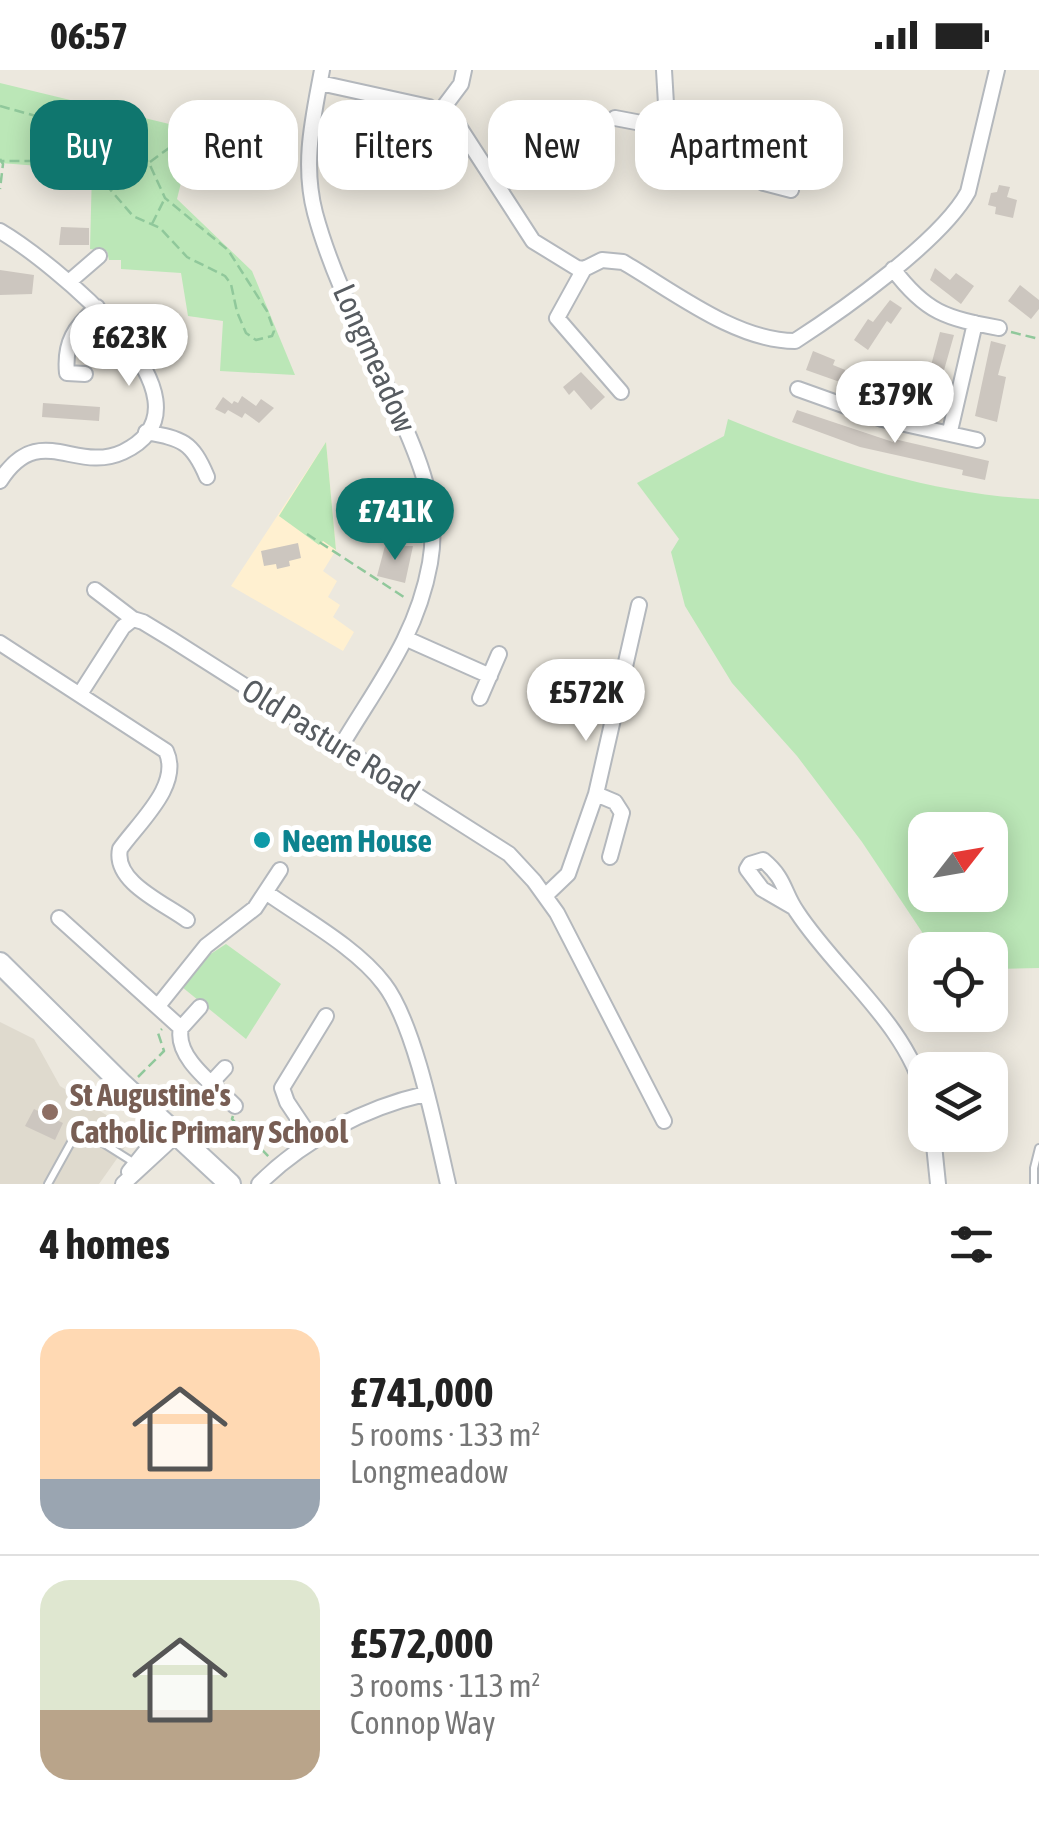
<!DOCTYPE html>
<meta charset="utf-8">
<style>
:root{--surface:#fff;--page:#f6f6f6;--text:#222;--muted:#767676;--line:#e0e0e0;--accent:#0f766e}
body{margin:0;font-family:"Asap Condensed",sans-serif;background:var(--page);color:var(--text);height:100vh;display:flex;flex-direction:column;font-size:38px;white-space:nowrap}
*{box-sizing:border-box;margin:0}
p{font-size:32px;color:var(--muted)}
.icon{flex:none;width:55px;height:55px;fill:none;stroke:currentColor;stroke-width:2;stroke-linecap:round;stroke-linejoin:round}
.map{position:relative;height:1114px;overflow:hidden}
.side{display:flex;flex-direction:column;background:var(--surface);flex:1}
.side>*{flex:none}
.banner{position:absolute;left:30px;top:30px;width:980px;height:90px;display:flex;gap:20px}
.needle{width:65px;rotate:59deg}
.fabs{position:absolute;left:908px;top:742px;display:grid;gap:20px}
.fabs a{display:grid;place-items:center;width:100px;height:100px;border-radius:20px;background:var(--surface);box-shadow:0 5px 25px #0003;font-size:50px}
.price{position:absolute;translate:-50% -85px;padding:0 22px;border-radius:35px;background:#fff;color:#222;font-size:32px;line-height:65px;filter:drop-shadow(0 2px 5px #0008)}
.price::after{content:'';position:absolute;left:50%;top:60px;width:30px;height:22px;margin-left:-15px;background:inherit;clip-path:polygon(0 0,100% 0,50% 100%)}
.price.active{background:var(--accent);color:#fff}
ul{padding:0;list-style:none}
li{display:flex;align-items:center;gap:30px;height:250px;padding:0 40px}
li+li{border-top:2px solid var(--line)}
li span{display:grid;place-items:center;flex:none;width:280px;height:200px;border-radius:30px;color:#555}
li>.icon{margin-inline-start:auto}
span .icon{width:120px;height:120px;fill:#fffc;stroke-width:1}
li b{font-size:42px}
h2{display:flex;justify-content:space-between;align-items:center;height:120px;padding:0 40px;font-size:42px}
.pill{padding:0 35px;border-radius:30px;background:var(--surface);box-shadow:0 5px 25px #0003;font-size:35px;line-height:90px}
.pill.active{background:var(--accent);color:#fff}
.status{display:flex;justify-content:space-between;align-items:center;height:70px;padding:0 50px;background:var(--surface);direction:ltr}
.status svg{height:28px;fill:currentColor}
.map>svg:first-child{display:block}
</style>
<div class="status"><b>06:57</b><svg viewBox="0 0 49 12"><path d="M0 12V9h3v3zM5 12V6h3v6zM10 12V3h3v9zM15 12V0h3v12zM26 1h20v11H26zM47 4h2v5h-2z"/></svg></div>
<div class="map">
<svg width="1039" height="1114" viewBox="0 0 1039 1114">
<rect width="100%" height="100%" fill="#ece8de"/>
<path fill="#fff0d0" d="M326 372 336 480 323 501 337 511 328 527 340 535 333 547 354 562 343 581 231 516Z"/>
<path fill="#dfdace" d="M0 952 34 969 60 1016 135 1063 99 1114H0Z"/>
<path fill="#bbe7b7" fill-rule="evenodd" d="M0 13 194 60 177 129 252 201 295 305 220 301 223 251 188 246 181 203 121 199V190H109L107 181 90 179 92 100 0 93Z
M728 349C827 389 931 425 1039 429V898L993 899 990 934V880H934L862 772 797 686 732 613 685 536 671 482 679 469 637 413 724 366ZM925 760H990V825H925Z
M326 372 336 480 323 471 319 475 279 446Z
M226 874 281 914 246 969 182 917 209 885Z"/>
<path fill="#ccc6bf" d="M999 115 1010 117 1007 127 1017 130 1013 148 995 144 996 137 988 135 991 123 997 122Z
M61 157 89 158V175H59Z
M935 198 950 210 956 203 974 216 961 234 930 210Z
M0 200 34 205 32 224 0 225Z
M1020 215 1039 230V239L1031 249 1008 231Z
M890 230 902 238 891 254 887 251 868 280 854 270 868 249 873 252Z
M940 262 954 265 933 339 912 334 918 312 926 314Z
M991 271 1006 275 998 305 1006 307 997 352 975 346Z
M813 281 835 290 833 295 870 310 892 314 888 329 806 300Z
M581 302 605 327 591 340 574 320 569 325 563 317Z
M242 326 256 336 261 329 274 338 259 353 245 343 242 348 228 340 225 344 215 339 223 327 232 334 234 331 238 333Z
M43 333 100 337 99 351 42 347Z
M797 340 893 372 894 369 989 391 985 410 962 405 963 400 860 377 792 352Z
M298 473 301 488 289 491 290 496 277 499 276 494 264 496 261 481Z
M385 476 401 478V476H413L405 513 377 506Z
M34 1039 63 1053 55 1070 25 1056Z"/>
<g fill="none" stroke-linecap="round" stroke-linejoin="round">
<g stroke="#b4b8bd" stroke-width="10">
<path id="lane" d="M48 1114 79 1058 133 1092
M1034 1114V1098L1039 1078"/>
</g>
<g stroke="#b4b8bd" stroke-width="18">
<path id="street" d="M322 0C313 49 302 93 315 143 332 206 364 267 391 326 415 380 441 431 430 493 417 566 378 614 341 676
M320 13 429 37 456 52 533 171 577 198 584 199 602 190 623 192C673 221 736 271 795 271 843 240 942 170 968 122L997 0
M440 42 461 14 464 0
M615 48 657 56 764 113 791 120
M657 56 666 34 664 0
M0 161C46 188 230 331 123 382 75 404 39 350 0 411
M584 199 557 248 621 322
M893 199C926 243 946 248 999 258
M70 211 99 186
M85 304 67 303C64 272 75 257 97 237
M798 319 882 349 977 370
M950 361 975 253
M146 362C182 369 192 371 207 407
M95 520 133 549 143 552 171 569 509 784 534 811 557 843 664 1051
M407 569 490 606
M0 573 166 681C182 715 139 752 120 779 113 812 164 833 187 850
M80 624 123 557 133 549
M480 628 499 584
M596 724 615 732 622 743 610 787
M267 823C304 849 357 878 384 914 415 954 436 1062 448 1114
M545 826 568 804 596 724 639 535
M793 837 762 819 747 799 750 794 763 790C786 809 783 822 797 842 837 903 907 954 925 1027
M59 848 181 958
M158 936 206 876 255 838 280 800
M200 937 181 958C174 988 216 1016 235 1036
M212 1012 225 998
M933 1065 938 1114
M313 1071 287 1032 282 1018 326 946
M129 1102 166 1056
M123 1114 175 1066
M259 1114C303 1070 364 1038 425 1024"/>
</g>
<g stroke="#b4b9bf" stroke-width="24">
<path id="secondary" d="M0 893 121 1013 230 1114"/>
</g>
<path stroke="#90c89b" stroke-width="2.5" stroke-dasharray="10 5" stroke-linecap="butt" d="M0 36 111 67 140 84 149 93 165 128 228 180 267 241 274 261 272 266 256 270 246 263 237 242 231 214 225 206 187 187 160 158 133 146 90 96 77 91H1
M76 58 77 90
M0 89 3 94 0 119
M150 92 173 75 180 57
M152 154 164 130
M1011 262 1039 269
M307 464 407 529
M138 1007 164 981 158 963 162 959
M233 1046 232 1049 270 1088"/>
<use href="#lane" stroke="#fff" stroke-width="6"/>
<use href="#street" stroke="#fff" stroke-width="14"/>
<use href="#secondary" stroke="#fff" stroke-width="20"/>
</g>
<circle fill="#0f9aa8" stroke="#fff" stroke-width="4" cx="262" cy="770" r="10"/>
<circle fill="#8d6e63" stroke="#fff" stroke-width="4" cx="50" cy="1042" r="10"/>
<g text-anchor="middle" dominant-baseline="central" stroke-width="10" stroke-linejoin="round" paint-order="stroke">
<g font-size="32" fill="#575c61" stroke="#fff">
<text transform="translate(375 288) rotate(66)">Longmeadow</text>
<text transform="translate(331 670) rotate(32)">Old Pasture Road</text>
</g>
<g font-size="32" font-weight="bold" fill="#0d838f" stroke="#fff" text-anchor="start">
<text x="282" y="770">Neem House</text>
</g>
<g font-size="32" font-weight="bold" fill="#785e54" stroke="#fff" text-anchor="start">
<text x="70" y="1024">St Augustine's<tspan x="70" dy="37">Catholic Primary School</tspan></text>
</g>
</g>
</svg>
<div class="fabs">
<a><svg class="needle" viewBox="-14 -14 28 28"><path d="M0-13l5 13h-10z" fill="#e53935"/><path d="M0 13l5-13h-10z" fill="#767676"/></svg></a>
<a><svg class="icon" aria-label="locate" viewBox="0 0 24 24"><circle cx="12" cy="12" r="6"/><path d="M12 2v4M12 18v4M2 12h4M18 12h4"/></svg></a>
<a><svg class="icon" aria-label="layers" viewBox="0 0 24 24"><path d="M12 4l9 5-9 5-9-5zM3 14l9 5 9-5"/></svg></a>
</div>
<b class="price" style="left:129px;top:319px">£623K</b>
<b class="price" style="left:895px;top:376px">£379K</b>
<b class="price active" style="left:395px;top:493px">£741K</b>
<b class="price" style="left:586px;top:674px">£572K</b>
<div class="banner">
<a class="pill active">Buy</a>
<a class="pill">Rent</a>
<a class="pill">Filters</a>
<a class="pill">New</a>
<a class="pill">Apartment</a>
</div>
</div>
<section class="side">
<h2>4 homes<svg class="icon" aria-label="filters" viewBox="0 0 24 24"><path d="M4 7h16M4 17h16"/><circle cx="9" cy="7" r="2"/><circle cx="15" cy="17" r="2"/></svg></h2>
<ul>
<li><span style="background:linear-gradient(#ffd9b3 75%,#9aa5b1 0)"><svg class="icon" aria-label="home" viewBox="0 0 24 24"><path d="M3 11l9-7 9 7M6 9v11h12V9"/></svg></span><div><b>£741,000</b><p>5 rooms · 133 m²</p><p>Longmeadow</p></div></li>
<li><span style="background:linear-gradient(#dfe7d0 65%,#b9a48a 0)"><svg class="icon" aria-label="home" viewBox="0 0 24 24"><path d="M3 11l9-7 9 7M6 9v11h12V9"/></svg></span><div><b>£572,000</b><p>3 rooms · 113 m²</p><p>Connop Way</p></div></li>
</ul>
</section>
